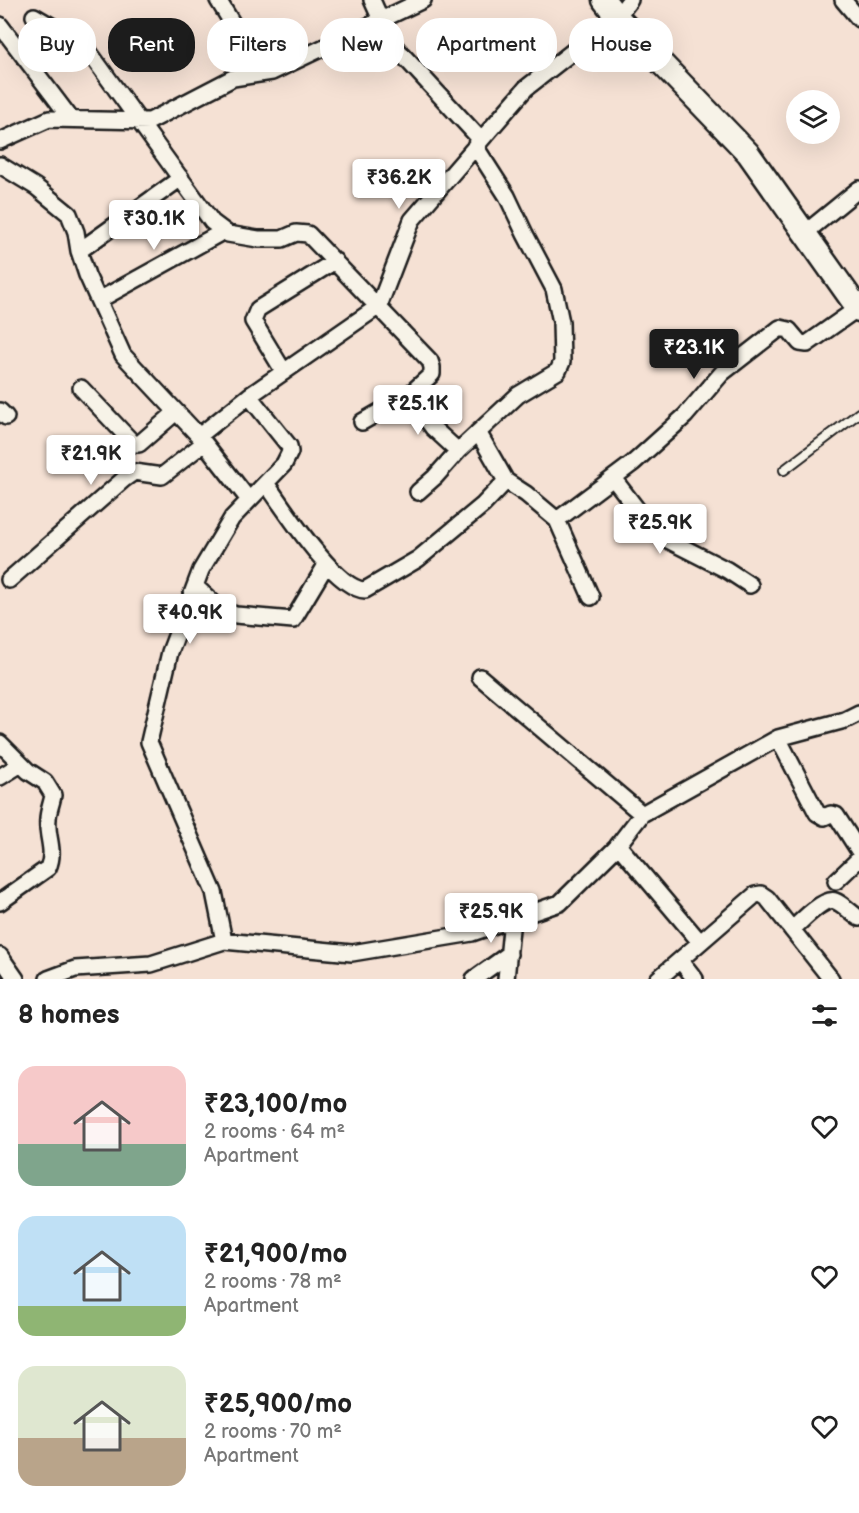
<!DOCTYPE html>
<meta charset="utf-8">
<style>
:root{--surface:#fff;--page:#f2f2f2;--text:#222;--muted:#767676;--accent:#1c1c1c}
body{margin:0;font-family:"Balsamiq Sans",sans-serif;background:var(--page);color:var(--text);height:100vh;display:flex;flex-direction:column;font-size:22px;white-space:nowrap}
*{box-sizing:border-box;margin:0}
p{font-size:20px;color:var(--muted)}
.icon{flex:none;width:33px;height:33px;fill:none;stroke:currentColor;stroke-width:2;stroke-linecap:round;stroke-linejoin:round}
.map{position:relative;height:979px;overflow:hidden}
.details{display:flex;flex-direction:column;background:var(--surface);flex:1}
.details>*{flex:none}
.hud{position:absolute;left:18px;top:18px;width:824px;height:54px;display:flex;gap:12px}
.controls{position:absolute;left:786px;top:90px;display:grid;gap:12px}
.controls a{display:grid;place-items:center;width:54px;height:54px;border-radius:50%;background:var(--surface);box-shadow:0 6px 24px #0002;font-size:30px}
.price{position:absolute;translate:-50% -51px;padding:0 14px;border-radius:6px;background:#fff;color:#222;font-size:20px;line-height:39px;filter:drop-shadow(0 2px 3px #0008)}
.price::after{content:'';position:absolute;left:50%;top:36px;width:18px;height:14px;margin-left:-9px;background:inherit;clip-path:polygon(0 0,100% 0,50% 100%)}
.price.active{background:var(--accent);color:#fff}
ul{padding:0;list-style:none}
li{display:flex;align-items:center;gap:18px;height:150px;padding:0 18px}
li span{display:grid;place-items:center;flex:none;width:168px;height:120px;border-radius:18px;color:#555}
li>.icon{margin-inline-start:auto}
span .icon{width:72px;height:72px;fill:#fffc;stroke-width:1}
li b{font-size:26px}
h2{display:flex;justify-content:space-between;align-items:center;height:72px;padding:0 18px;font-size:26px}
.pill{padding:0 21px;border-radius:24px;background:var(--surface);box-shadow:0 6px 24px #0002;font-size:21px;line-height:54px}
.pill.active{background:var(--accent);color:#fff}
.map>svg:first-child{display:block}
</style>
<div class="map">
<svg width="859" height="979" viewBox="0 0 859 979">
<rect width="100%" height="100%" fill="#f5e1d4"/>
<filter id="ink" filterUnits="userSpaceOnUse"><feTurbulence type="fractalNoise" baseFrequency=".0167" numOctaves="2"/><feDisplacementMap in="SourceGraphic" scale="12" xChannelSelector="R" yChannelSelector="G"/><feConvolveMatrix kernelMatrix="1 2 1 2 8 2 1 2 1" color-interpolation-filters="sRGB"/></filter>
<g filter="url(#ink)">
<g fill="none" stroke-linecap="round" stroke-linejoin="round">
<g stroke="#1c1c1c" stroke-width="12">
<path id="lane" d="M784 470 859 413"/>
</g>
<g stroke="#1c1c1c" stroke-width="20">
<path id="street" d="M218 0 263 73
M372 0 381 20 385 36 481 140
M843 0 859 19
M34 16 84 45 212 222 228 234 258 239H282L296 233 308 234 430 361 432 367V374L409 395 362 422
M0 25 71 119
M0 141 49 119 150 121 233 78 272 72 423 0
M0 165 36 187 69 214 76 232 79 251 87 275 123 355 199 436 249 500
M805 233 859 189
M79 251 181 178
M99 300 224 231
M284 372 253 321 258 309 335 261
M81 388 134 444H139L176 412
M409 395 433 428 458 451
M0 411 6 417
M478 432 506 481 526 494 557 520 591 597
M199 436 249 396 379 306 412 220 526 88 617 17 630 0
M613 478 649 525 668 540 727 570 750 585
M266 483C283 507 336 590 365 590L418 559 483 505 506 481
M418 492 435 477 458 451 518 395 558 371 562 362 561 322 554 289 525 234 507 196 475 146
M557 520 633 463 685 416 722 373 780 328 789 330 800 343 807 344 858 308
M9 580 124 479 134 472 162 476 204 443
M195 586 221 610 236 615 293 620 326 565
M480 677 642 814
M778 738 817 813 824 817 831 814 836 815 859 851
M0 743 28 771 45 782 53 795C52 803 48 811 48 819 46 837 56 850 48 868L0 902
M0 777 21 764
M618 845 700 942
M836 881 859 859
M792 930C800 922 824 897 835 901 843 904 851 913 859 918
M224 941 214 892 149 742 170 652 201 570 232 518 284 464 290 452 289 446 249 396
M0 956 16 979
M680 960 695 979
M48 979 75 969 151 964 224 941 352 953 472 933 560 903 615 849 642 814 778 738 845 720 859 713
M474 979 509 954
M506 979 512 919
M658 979 755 895 761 894 767 898 831 979"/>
</g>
<g stroke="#1c1c1c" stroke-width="27">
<path id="secondary" d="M604 0 617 17 748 153 859 310"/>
</g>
<use href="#lane" stroke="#f7f3e8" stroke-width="8"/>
<use href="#street" stroke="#f7f3e8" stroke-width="15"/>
<use href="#secondary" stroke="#f7f3e8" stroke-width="22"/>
</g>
</g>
</svg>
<div class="controls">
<a><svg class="icon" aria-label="layers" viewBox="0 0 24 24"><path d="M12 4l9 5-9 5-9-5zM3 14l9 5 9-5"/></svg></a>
</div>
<b class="price" style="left:399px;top:210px">₹36.2K</b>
<b class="price" style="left:154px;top:251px">₹30.1K</b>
<b class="price active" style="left:694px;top:380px">₹23.1K</b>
<b class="price" style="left:418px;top:436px">₹25.1K</b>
<b class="price" style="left:91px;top:486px">₹21.9K</b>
<b class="price" style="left:660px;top:555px">₹25.9K</b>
<b class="price" style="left:190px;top:645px">₹40.9K</b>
<b class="price" style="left:491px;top:944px">₹25.9K</b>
<div class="hud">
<a class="pill">Buy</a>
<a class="pill active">Rent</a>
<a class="pill">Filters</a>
<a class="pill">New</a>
<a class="pill">Apartment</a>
<a class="pill">House</a>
</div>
</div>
<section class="details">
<h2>8 homes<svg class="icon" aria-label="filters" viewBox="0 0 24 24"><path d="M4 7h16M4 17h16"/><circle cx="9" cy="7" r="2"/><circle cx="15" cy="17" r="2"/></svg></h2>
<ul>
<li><span style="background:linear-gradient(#f6c9c9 65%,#7fa58c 0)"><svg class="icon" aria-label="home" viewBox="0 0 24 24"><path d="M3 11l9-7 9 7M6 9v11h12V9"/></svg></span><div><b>₹23,100/mo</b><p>2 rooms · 64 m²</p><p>Apartment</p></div><svg class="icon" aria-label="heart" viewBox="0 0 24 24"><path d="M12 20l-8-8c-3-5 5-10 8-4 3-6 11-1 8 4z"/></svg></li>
<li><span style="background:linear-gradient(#bfe0f5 75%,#8fb573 0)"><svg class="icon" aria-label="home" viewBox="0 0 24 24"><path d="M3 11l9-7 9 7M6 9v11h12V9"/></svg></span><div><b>₹21,900/mo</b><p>2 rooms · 78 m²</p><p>Apartment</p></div><svg class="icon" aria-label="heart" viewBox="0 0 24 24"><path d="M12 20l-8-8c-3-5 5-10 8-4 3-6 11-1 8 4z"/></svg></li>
<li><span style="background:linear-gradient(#dfe7d0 60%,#b9a48a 0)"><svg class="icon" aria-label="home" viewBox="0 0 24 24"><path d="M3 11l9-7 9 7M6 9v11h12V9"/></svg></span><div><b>₹25,900/mo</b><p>2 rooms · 70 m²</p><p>Apartment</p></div><svg class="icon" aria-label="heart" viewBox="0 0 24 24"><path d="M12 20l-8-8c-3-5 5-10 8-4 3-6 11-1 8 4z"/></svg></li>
</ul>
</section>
